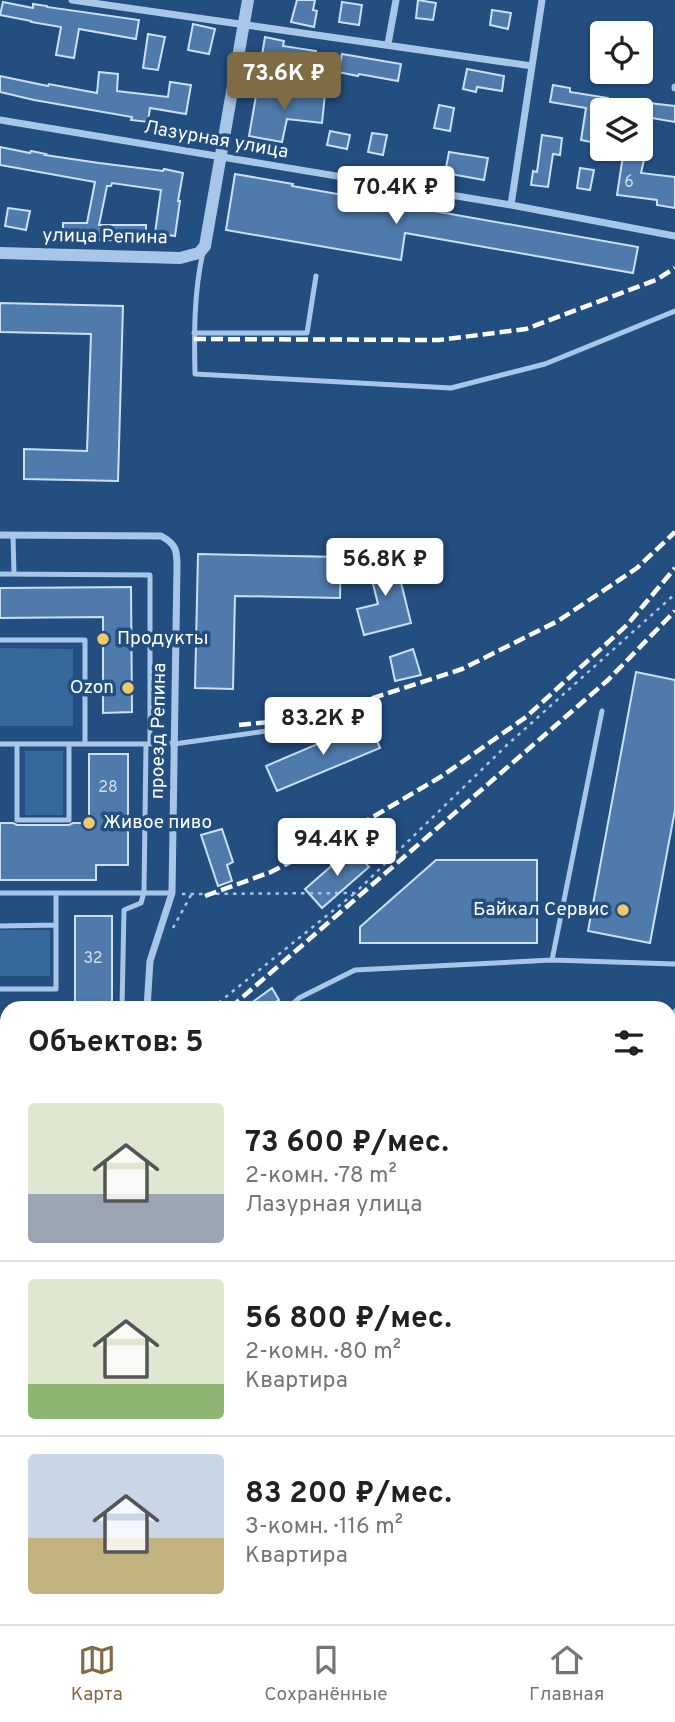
<!DOCTYPE html>
<html lang="ru">
<meta charset="utf-8">
<style>
:root{--surface:#fff;--page:#f6f6f6;--text:#202124;--muted:#757577;--line:#e0e0e0;--accent:#7f6c44}
body{margin:0;font-family:Overpass,sans-serif;background:var(--page);color:var(--text);height:100vh;display:flex;flex-direction:column;font-size:26px;white-space:nowrap}
*{box-sizing:border-box;margin:0}
p{font-size:23px;color:var(--muted)}
.icon{flex:none;width:38px;height:38px;fill:none;stroke:currentColor;stroke-width:2;stroke-linecap:round;stroke-linejoin:round}
.map{position:relative;flex:1;overflow:hidden}
.sheet{position:absolute;left:0px;top:1001px;width:676px;height:623px;display:flex;flex-direction:column;background:var(--surface);border-radius:21px 21px 0 0;box-shadow:0 2px 5px #0004}
.sheet>*{flex:none}
.tools{position:absolute;left:590px;top:21px;display:grid;gap:14px}
.tools a{display:grid;place-items:center;width:63px;height:63px;border-radius:7px;background:var(--surface);box-shadow:0 2px 5px #0004;font-size:35px}
.price{position:absolute;translate:-50% -60px;padding:0 16px;border-radius:7px;background:#fff;color:#222;font-size:23px;line-height:46px;filter:drop-shadow(0 2px 4px #0008)}
.price::after{content:'';position:absolute;left:50%;top:42px;width:21px;height:16px;margin-left:-10px;background:inherit;clip-path:polygon(0 0,100% 0,50% 100%)}
.price.on{background:var(--accent);color:#fff}
ul{padding:0;list-style:none}
li{display:flex;align-items:center;gap:21px;height:175px;padding:0 28px}
li+li{border-top:2px solid var(--line)}
li span{display:grid;place-items:center;flex:none;width:196px;height:140px;border-radius:7px;color:#555}
li>.icon{margin-inline-start:auto}
span .icon{width:84px;height:84px;fill:#fffc;stroke-width:1}
li b{font-size:30px}
h2{display:flex;justify-content:space-between;align-items:center;height:84px;padding:0 28px;font-size:30px}
.tabs{display:flex;justify-content:space-around;align-items:center;height:98px;border-top:2px solid var(--line);background:var(--surface);font-size:19px;color:var(--muted)}
.tabs a{display:grid;justify-items:center;gap:4px}
.tabs .on{color:var(--accent)}
.map>svg:first-child{display:block}
</style>
<div class="map">
<svg width="675" height="1624" viewBox="0 0 675 1624">
<rect width="100%" height="100%" fill="#224e80"/>
<path fill="#36689e" d="M0 648 73 649V726H0Z
M25 751H63V815H25Z
M0 930H50V976H0Z
M0 1304 7 1305V1413L4 1436H0Z"/>
<path fill="#4f7bac" stroke="#cbe0f6" stroke-width="2" d="M297 0H315L313 10 317 11 314 27 291 22Z
M418 0 436 3 433 20 416 18Z
M3 2 33 8V4L47 6V7L139 20 136 39 79 29 74 58 56 55 61 27 31 22V21L0 15Z
M342 2 362 5 359 25 339 22Z
M492 10 511 13 508 29 490 25Z
M193 24 215 29 209 54 188 50Z
M148 34 165 37 158 70 143 68Z
M265 37 284 41 283 46 316 51 313 71 299 68 300 61 262 55Z
M342 54 401 64 398 81 359 74 358 76 338 72Z
M467 69 504 76 502 91 477 87 476 92 463 89Z
M99 72 118 74 117 91 168 97 170 82 191 85 186 114 150 108 148 122 131 120 132 117 34 100 0 92V76L48 86 49 84 97 93Z
M553 85 570 88V92L608 98 606 110H602V116H601L596 143 581 140 586 108 550 102Z
M257 90 294 97V90L325 94 322 123 287 119 282 142 249 136Z
M640 102 675 106V122L640 116Z
M439 105 454 108 450 131 434 128Z
M330 131 350 135 347 149 327 145Z
M372 133 387 135 383 155 368 152Z
M542 135 562 138 560 155 553 154 548 187 531 185 533 171 537 172Z
M0 147 30 153 31 151 46 154 45 155 99 163 163 171 164 169 183 173 178 201H180L175 236 155 233 161 190 112 183 111 186H107L99 225H146V241L63 239V223H87L95 182 0 165Z
M624 149H642V150L646 151 641 173 675 177V208L657 205V200L617 195Z
M449 152 488 158 484 180 445 173Z
M580 168 594 170 590 190 577 188Z
M235 174 293 184 292 186 638 247 633 273 405 233 401 260 226 230Z
M8 208 30 211 26 230 5 226Z
M0 303 123 306 118 481 24 479V449L87 451 91 334 0 332Z
M198 554 341 557 340 598 235 596 233 689 195 688Z
M394 554 411 623 364 635 357 609 378 604 367 560Z
M131 587 132 712 103 713V617L0 618V588Z
M413 649 421 675 395 681 390 657Z
M636 672 675 680V810L650 943 588 931Z
M369 722 380 748 277 791 266 766Z
M89 754H128V865H96V880H0V823H13L17 825H69L73 823H89Z
M222 829 233 862 227 865 232 881 218 886 201 835Z
M352 848 369 867 322 908 305 889Z
M436 860H537V943H360V927Z
M75 916H112V1008H75Z
M272 988 279 1000 265 1008H259L254 1001Z"/>
<g fill="none" stroke-linecap="round" stroke-linejoin="round">
<path stroke="#a8c6e7" stroke-width="2.5" stroke-dasharray="3.5 5" stroke-linecap="butt" d="M182 894 355 893 507 745 675 594
M173 928 191 895
M212 1008 355 893"/>
<path stroke="#a8c6e7" stroke-width="5" d="M203 252C194 292 194 333 195 374L451 388 545 364 675 311
M194 333H307L316 276
M13 535 14 574
M0 574 150 575V744
M0 640H85V744
M0 744H174L353 719
M17 744V820H69V744
M0 893H172
M0 926 56 925
M552 960 602 711
M0 989H56V893
M122 1008 124 910 141 903 144 892 146 744
M288 1008 299 998 355 970 552 960 675 964
M668 1046 675 1011
M0 1060H7
M0 1216 7 1217
M0 1293H7
M513 1624V1617"/>
<path stroke="#a8c6e7" stroke-width="7" d="M72 0 532 66
M388 44 396 0
M675 87V88
M0 120 511 205 675 236
M511 205 542 0
M0 535 161 536C176 544 177 550 177 566L172 893 150 961 147 1008
M0 1615H7"/>
<path stroke="#a8c6e7" stroke-width="12" d="M0 253 180 258 199 253 205 246 248 0
M0 1159H7
M61 1624V1617"/>
<path stroke="#fff" stroke-width="4.5" stroke-dasharray="12 5" stroke-linecap="butt" d="M194 339 439 340 526 329 656 280 675 268
M239 725 280 721 336 710 462 669 558 621 637 568 675 532
M205 896 271 872 339 837 442 776 526 717 627 625 675 568
M230 1008 608 680 675 611
M0 1106 7 1105
M669 1624 675 1586"/>
</g>
<g fill="#f3c86a" stroke="#224e80" stroke-width="2.5">
<circle cx="103" cy="639" r="7"/>
<circle cx="128" cy="688" r="7"/>
<circle cx="89" cy="823" r="7"/>
<circle cx="623" cy="910" r="7"/>
</g>
<g text-anchor="middle" dominant-baseline="central" stroke-width="7" stroke-linejoin="round" paint-order="stroke">
<g font-size="16" fill="#d3deea">
<text x="629" y="183">6</text>
<text x="108" y="788">28</text>
<text x="93" y="959">32</text>
</g>
<g font-size="19" fill="#fff" stroke="#224e80">
<text transform="translate(216 140) rotate(10)">Лазурная улица</text>
<text transform="translate(105 237) rotate(1)">улица Репина</text>
<text transform="translate(159 731) rotate(-89)">проезд Репина</text>
</g>
<g font-size="19" fill="#fff" stroke="#224e80" text-anchor="start">
<text x="117" y="639">Продукты</text>
<text x="114" y="688" text-anchor="end">Ozon</text>
<text x="103" y="823">Живое пиво</text>
<text x="609" y="910" text-anchor="end">Байкал Сервис</text>
</g>
</g>
</svg>
<div class="tools">
<a><svg class="icon" aria-label="locate" viewBox="0 0 24 24"><circle cx="12" cy="12" r="6"/><path d="M12 2v4M12 18v4M2 12h4M18 12h4"/></svg></a>
<a><svg class="icon" aria-label="layers" viewBox="0 0 24 24"><path d="M12 4l9 5-9 5-9-5zM3 14l9 5 9-5"/></svg></a>
</div>
<b class="price on" style="left:284px;top:112px">73.6K ₽</b>
<b class="price" style="left:396px;top:226px">70.4K ₽</b>
<b class="price" style="left:385px;top:598px">56.8K ₽</b>
<b class="price" style="left:323px;top:757px">83.2K ₽</b>
<b class="price" style="left:337px;top:878px">94.4K ₽</b>
<section class="sheet">
<h2>Объектов: 5<svg class="icon" aria-label="filters" viewBox="0 0 24 24"><path d="M4 7h16M4 17h16"/><circle cx="9" cy="7" r="2"/><circle cx="15" cy="17" r="2"/></svg></h2>
<ul>
<li><span style="background:linear-gradient(#dfe7d0 65%,#9aa5b1 0)"><svg class="icon" aria-label="home" viewBox="0 0 24 24"><path d="M3 11l9-7 9 7M6 9v11h12V9"/></svg></span><div><b>73 600 ₽/мес.</b><p>2-комн. · 78 m²</p><p>Лазурная улица</p></div></li>
<li><span style="background:linear-gradient(#dfe7d0 75%,#8fb573 0)"><svg class="icon" aria-label="home" viewBox="0 0 24 24"><path d="M3 11l9-7 9 7M6 9v11h12V9"/></svg></span><div><b>56 800 ₽/мес.</b><p>2-комн. · 80 m²</p><p>Квартира</p></div></li>
<li><span style="background:linear-gradient(#c9d6e8 60%,#c2b280 0)"><svg class="icon" aria-label="home" viewBox="0 0 24 24"><path d="M3 11l9-7 9 7M6 9v11h12V9"/></svg></span><div><b>83 200 ₽/мес.</b><p>3-комн. · 116 m²</p><p>Квартира</p></div></li>
</ul>
</section>
</div>
<nav class="tabs">
<a class="on"><svg class="icon" aria-label="map" viewBox="0 0 24 24"><path d="M3 6l6-2 6 2 6-2v14l-6 2-6-2-6 2zM9 4v14M15 6v14"/></svg>Карта</a>
<a><svg class="icon" aria-label="saved" viewBox="0 0 24 24"><path d="M7 4h10v16l-5-4-5 4z"/></svg>Сохранённые</a>
<a><svg class="icon" aria-label="home" viewBox="0 0 24 24"><path d="M3 11l9-7 9 7M6 9v11h12V9"/></svg>Главная</a>
</nav>
